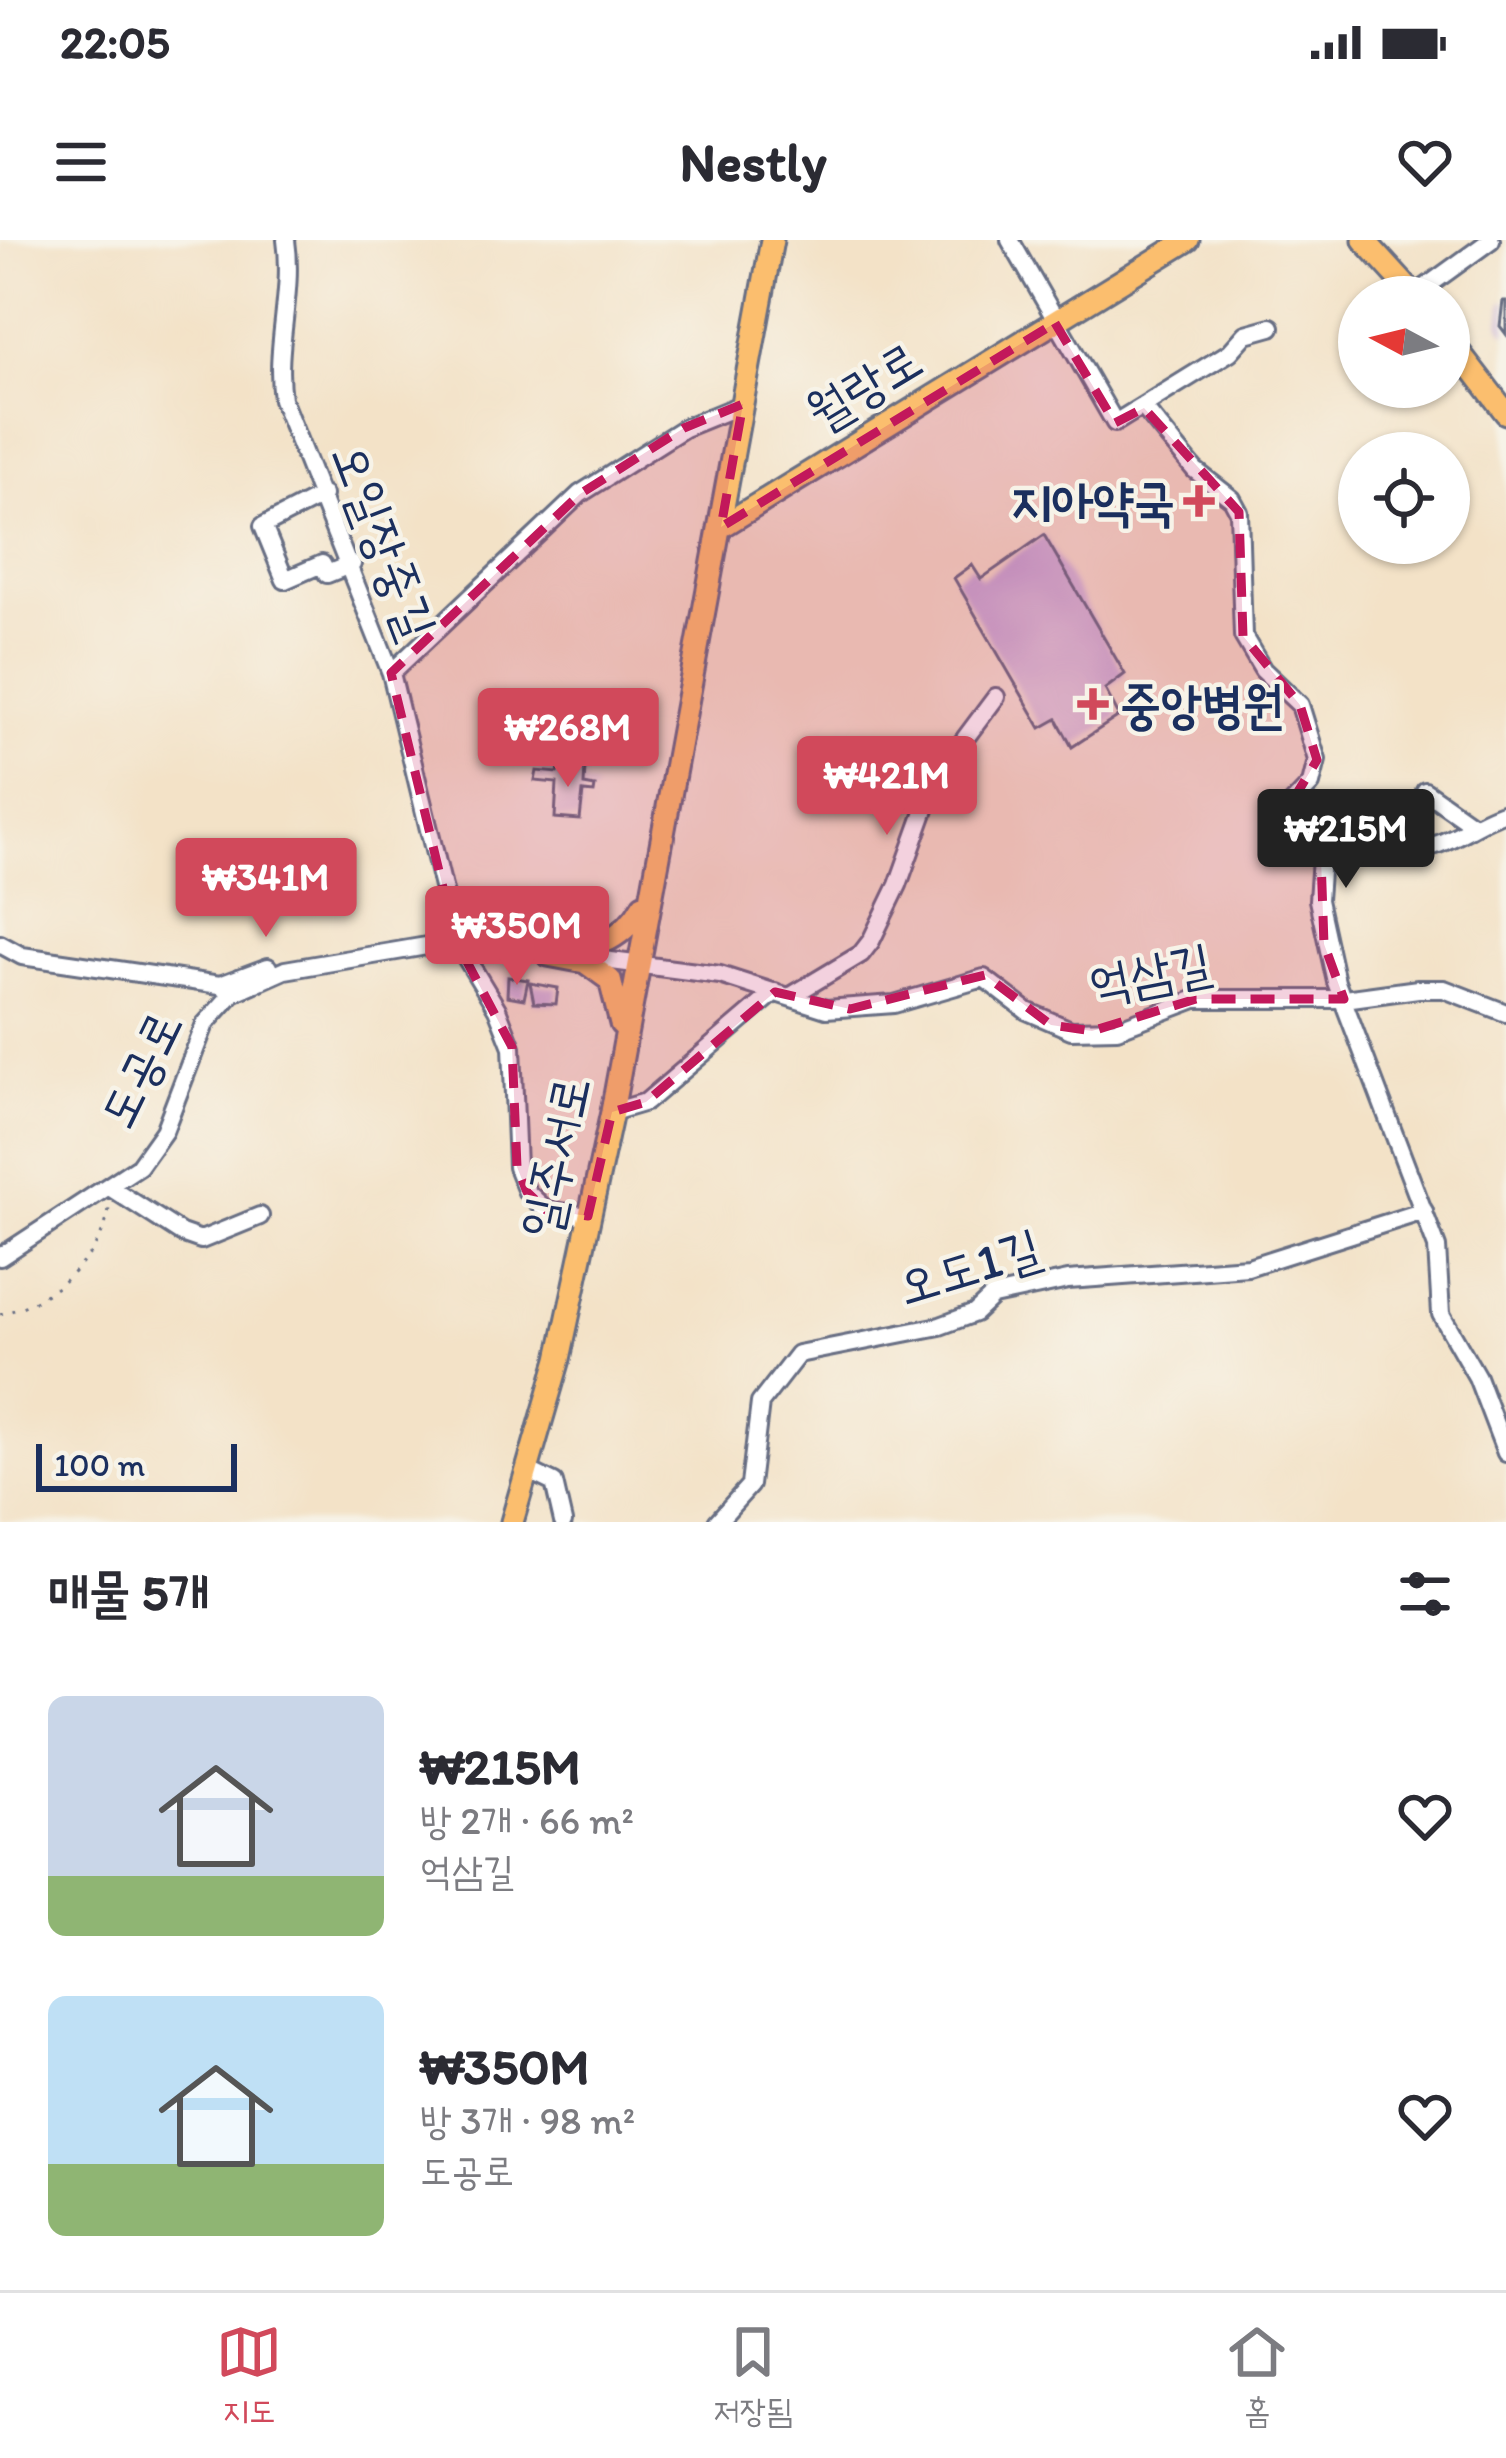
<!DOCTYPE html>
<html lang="ko">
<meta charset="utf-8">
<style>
:root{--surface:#fff;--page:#f2f2f3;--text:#2b2b33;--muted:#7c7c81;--line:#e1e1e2;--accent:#d1495b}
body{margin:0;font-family:Itim,"Poor Story",sans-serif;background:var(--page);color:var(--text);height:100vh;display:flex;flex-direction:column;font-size:45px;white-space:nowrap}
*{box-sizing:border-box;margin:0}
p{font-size:39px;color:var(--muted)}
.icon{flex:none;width:66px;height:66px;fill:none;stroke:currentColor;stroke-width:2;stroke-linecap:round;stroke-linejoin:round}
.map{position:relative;height:1282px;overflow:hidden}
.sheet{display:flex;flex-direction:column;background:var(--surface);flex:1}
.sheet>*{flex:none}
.needle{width:78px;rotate:277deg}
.buttons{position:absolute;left:1338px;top:36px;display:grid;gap:24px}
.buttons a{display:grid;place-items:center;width:132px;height:132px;border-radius:50%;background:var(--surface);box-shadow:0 3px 9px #0004;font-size:60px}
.scale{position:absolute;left:36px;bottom:30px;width:201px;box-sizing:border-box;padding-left:12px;border:6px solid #1b2f5e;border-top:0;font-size:33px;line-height:42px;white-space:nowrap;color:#1b2f5e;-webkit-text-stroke:9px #f7f3e8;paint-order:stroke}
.price{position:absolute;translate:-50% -102px;padding:0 27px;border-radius:12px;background:var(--accent);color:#fff;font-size:39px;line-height:78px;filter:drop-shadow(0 3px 6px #0008)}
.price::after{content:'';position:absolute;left:50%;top:72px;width:36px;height:27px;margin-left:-18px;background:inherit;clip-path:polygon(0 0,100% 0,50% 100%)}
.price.on{background:#222;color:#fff}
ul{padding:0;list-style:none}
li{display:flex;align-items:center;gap:36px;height:300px;padding:0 48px}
li span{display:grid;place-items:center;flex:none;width:336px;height:240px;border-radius:18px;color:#555}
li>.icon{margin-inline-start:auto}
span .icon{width:144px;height:144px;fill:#fffc;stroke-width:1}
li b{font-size:51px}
h2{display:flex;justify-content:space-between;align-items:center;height:144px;padding:0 48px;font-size:51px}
.status{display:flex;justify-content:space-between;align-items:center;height:84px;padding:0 60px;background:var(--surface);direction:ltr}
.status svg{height:33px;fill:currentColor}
header{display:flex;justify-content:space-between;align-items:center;height:156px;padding:0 48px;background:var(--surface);font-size:54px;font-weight:800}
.tab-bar{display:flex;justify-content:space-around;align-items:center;height:168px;border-top:3px solid var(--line);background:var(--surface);font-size:33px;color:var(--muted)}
.tab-bar a{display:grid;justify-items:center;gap:6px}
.tab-bar .on{color:var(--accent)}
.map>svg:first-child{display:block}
</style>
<div class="status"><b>22:05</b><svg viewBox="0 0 49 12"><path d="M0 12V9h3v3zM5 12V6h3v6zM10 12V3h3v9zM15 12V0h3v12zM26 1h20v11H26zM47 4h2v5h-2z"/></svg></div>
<header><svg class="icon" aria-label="menu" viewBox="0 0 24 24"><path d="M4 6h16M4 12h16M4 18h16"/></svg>Nestly<svg class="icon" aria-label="heart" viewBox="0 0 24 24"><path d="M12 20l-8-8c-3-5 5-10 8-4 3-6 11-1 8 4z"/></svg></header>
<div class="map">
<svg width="1506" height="1282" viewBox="0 0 1506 1282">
<rect width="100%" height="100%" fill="#f7f3e8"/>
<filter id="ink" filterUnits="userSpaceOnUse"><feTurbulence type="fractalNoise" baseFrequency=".00833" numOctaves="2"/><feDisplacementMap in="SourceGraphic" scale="24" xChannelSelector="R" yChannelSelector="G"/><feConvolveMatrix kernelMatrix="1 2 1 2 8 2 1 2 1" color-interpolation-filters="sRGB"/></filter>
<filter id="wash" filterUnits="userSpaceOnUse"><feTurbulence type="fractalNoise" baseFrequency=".004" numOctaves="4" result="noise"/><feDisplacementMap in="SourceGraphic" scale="48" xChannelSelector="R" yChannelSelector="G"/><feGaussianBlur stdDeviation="2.7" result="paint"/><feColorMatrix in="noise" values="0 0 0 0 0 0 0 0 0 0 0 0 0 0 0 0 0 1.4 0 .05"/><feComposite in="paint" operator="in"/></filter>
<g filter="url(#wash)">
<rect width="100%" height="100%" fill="#f3e2c7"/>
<g id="blocks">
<path fill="#c5add4" d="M1503 61H1506V94L1500 86Z
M1044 295 1125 434 1105 449 1119 476 1072 507 1057 479 1041 488 954 338 972 325 981 339Z
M560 524 585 527 584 545 595 547 594 553 583 552 580 580 555 578 557 543 535 541 537 531 558 533Z
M508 737 528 740 524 759 507 756Z
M530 743 558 748 556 764 534 763Z"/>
</g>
</g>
<g filter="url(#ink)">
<use href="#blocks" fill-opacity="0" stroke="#676e83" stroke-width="3"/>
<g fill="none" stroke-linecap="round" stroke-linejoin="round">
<g stroke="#676e83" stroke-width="22">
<path id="minor" d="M286 0C294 54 274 106 282 159L391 433 456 701 497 769 512 807 517 927 527 952 546 970 588 976
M1010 0 1115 183 1230 112 1246 94 1271 87
M1415 55 1491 0
M1144 168 1195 230 1232 259 1239 272 1243 396 1263 430 1300 465 1317 520 1311 544 1291 565 1289 586 1321 618 1318 660 1336 742 1437 1007 1441 1074 1477 1137 1506 1213
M323 255 263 286 285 340 322 324 327 334 352 324
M391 433 580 254 684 188 743 164
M1425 551 1472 584
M1403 608C1438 616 1473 581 1506 572
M0 704 22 716 220 745 233 753
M220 745 268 727
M791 756 861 714 871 701 898 645 937 536 996 457
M612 872 646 862 775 752
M111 948 181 993 201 1000 260 976
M0 1017 139 926 164 891 205 784 233 753 285 730 456 701 720 735 826 769 894 764 984 738 1027 771 1071 790 1117 789 1196 759H1344L1418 749H1444L1506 773
M527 1230 554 1243 563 1282
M717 1282 750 1245 760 1163 798 1114 940 1086 975 1073 993 1056 1068 1040 1248 1027 1424 971"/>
</g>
<g stroke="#676e83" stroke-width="27">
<path id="major" d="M1364 0 1416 57
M1449 99 1506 173
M721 287 1188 0
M561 713C597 708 625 698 643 665
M548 715 585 722 610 740 621 784
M512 1282 559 1119 612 872 772 0"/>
</g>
<path stroke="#676e83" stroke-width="3" stroke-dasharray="3 9" stroke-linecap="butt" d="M0 1074C47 1064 103 1018 109 968"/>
<use href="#minor" stroke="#fff" stroke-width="16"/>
<use href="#major" stroke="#fbbe6e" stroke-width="21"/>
</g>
</g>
<path fill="#c2185b" fill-opacity="0.2" stroke="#c2185b" stroke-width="9" stroke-dasharray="24 15" stroke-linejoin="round" d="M1055 83 1115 183 1144 168 1239 272 1243 396 1300 465 1317 520 1287 570 1290 594 1321 618 1324 704 1344 759H1196L1092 791 1051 785 985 735 850 769 775 752 646 862 612 872 588 976 546 970 527 952 517 927 512 807 456 701 391 433 580 254 684 188 743 164 721 287Z"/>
<g fill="#d1495b" stroke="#f7f3e8" stroke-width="4.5">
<path d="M1193 243h12v12h12v12h-12v12h-12v-12h-12v-12h12z"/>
<path d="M1087 446h12v12h12v12h-12v12h-12v-12h-12v-12h12z"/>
</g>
<g text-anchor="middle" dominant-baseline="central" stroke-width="9" stroke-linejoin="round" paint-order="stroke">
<g font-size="51" fill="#1b2f5e" stroke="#f7f3e8">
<text transform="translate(864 146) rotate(-31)">월랑로</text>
<text transform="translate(384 301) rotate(69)">오일장중길</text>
<text transform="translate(1150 733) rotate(-11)">억삼길</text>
<text transform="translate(140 829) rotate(-64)">도공로</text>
<text transform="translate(555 917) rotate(-78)">일주서로</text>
<text transform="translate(969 1027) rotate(-17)">오도1길</text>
</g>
<g font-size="51" font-weight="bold" fill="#1b2f5e" stroke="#f7f3e8" text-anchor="end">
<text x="1175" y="261">지아약국</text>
<text x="1120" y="464" text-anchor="start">중앙병원</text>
</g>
</g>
</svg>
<div class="buttons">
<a><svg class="needle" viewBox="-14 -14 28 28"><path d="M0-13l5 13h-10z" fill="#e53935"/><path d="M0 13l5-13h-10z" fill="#7c7c81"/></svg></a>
<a><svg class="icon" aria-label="locate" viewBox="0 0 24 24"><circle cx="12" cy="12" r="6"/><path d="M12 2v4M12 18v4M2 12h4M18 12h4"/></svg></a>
</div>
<div class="scale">100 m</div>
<b class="price" style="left:568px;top:550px">₩268M</b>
<b class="price" style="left:887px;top:598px">₩421M</b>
<b class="price on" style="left:1346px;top:651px">₩215M</b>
<b class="price" style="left:266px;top:700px">₩341M</b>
<b class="price" style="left:517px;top:748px">₩350M</b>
</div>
<section class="sheet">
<h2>매물 5개<svg class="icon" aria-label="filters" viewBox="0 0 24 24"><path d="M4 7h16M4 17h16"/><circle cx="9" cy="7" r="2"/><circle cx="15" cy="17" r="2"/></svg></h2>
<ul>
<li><span style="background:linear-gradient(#c9d6e8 75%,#8fb573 0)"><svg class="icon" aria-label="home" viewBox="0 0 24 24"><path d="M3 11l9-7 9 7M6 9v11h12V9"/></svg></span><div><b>₩215M</b><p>방 2개 · 66 m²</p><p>억삼길</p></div><svg class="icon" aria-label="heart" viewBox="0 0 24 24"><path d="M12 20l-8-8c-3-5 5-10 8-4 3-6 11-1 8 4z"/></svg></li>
<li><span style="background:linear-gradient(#bfe0f5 70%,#8fb573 0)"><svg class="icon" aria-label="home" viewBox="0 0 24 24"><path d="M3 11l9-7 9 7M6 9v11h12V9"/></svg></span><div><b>₩350M</b><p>방 3개 · 98 m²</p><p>도공로</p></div><svg class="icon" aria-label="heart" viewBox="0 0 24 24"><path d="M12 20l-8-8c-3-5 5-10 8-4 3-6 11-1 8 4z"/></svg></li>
</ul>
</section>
<nav class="tab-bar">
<a class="on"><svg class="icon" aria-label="map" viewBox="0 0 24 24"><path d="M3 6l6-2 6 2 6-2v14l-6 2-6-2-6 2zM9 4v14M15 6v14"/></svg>지도</a>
<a><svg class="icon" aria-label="saved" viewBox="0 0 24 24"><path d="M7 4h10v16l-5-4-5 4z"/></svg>저장됨</a>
<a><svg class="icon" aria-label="home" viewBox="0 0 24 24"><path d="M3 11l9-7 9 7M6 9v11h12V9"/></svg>홈</a>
</nav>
